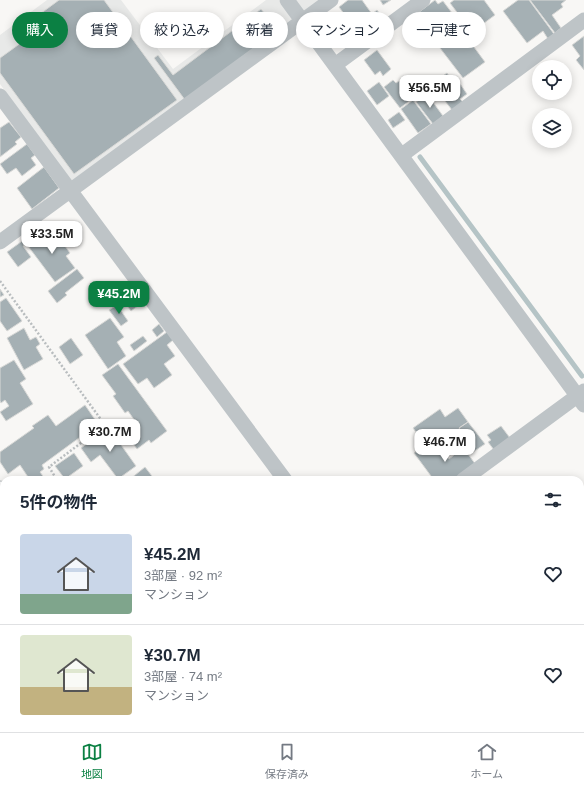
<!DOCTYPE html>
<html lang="ja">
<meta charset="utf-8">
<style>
:root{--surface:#fff;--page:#f6f6f7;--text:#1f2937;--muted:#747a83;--line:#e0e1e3;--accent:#0b8043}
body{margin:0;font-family:Helvetica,"Noto Sans JP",sans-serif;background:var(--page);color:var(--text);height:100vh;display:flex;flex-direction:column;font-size:15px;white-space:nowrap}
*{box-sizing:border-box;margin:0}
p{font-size:13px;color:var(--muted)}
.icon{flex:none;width:22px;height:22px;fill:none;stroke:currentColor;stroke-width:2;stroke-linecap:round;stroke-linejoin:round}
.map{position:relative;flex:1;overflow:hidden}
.details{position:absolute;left:0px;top:476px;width:584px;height:256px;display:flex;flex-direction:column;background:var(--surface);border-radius:12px 12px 0 0;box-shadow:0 2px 10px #0003}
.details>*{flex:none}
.banner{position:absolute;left:12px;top:12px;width:560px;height:36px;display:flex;gap:8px}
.controls{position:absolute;left:532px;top:60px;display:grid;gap:8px}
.controls a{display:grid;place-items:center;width:40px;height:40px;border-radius:50%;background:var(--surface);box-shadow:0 2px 10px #0003;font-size:20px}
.price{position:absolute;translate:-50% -34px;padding:0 9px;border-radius:8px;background:#fff;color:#222;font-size:13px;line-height:26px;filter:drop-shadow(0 1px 2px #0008)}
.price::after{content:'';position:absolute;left:50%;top:24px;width:12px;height:9px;margin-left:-6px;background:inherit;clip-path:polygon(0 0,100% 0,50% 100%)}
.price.on{background:var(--accent);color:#fff}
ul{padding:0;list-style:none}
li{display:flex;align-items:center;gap:12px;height:100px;padding:0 20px}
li+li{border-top:1px solid var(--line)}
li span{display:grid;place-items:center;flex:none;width:112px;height:80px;border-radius:4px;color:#555}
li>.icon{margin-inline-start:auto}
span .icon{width:48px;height:48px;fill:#fffc;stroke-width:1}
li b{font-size:17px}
h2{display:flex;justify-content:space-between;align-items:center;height:48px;padding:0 20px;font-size:17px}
.chip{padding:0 14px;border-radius:18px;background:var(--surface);box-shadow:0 2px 10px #0003;font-size:14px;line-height:36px}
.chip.on{background:var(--accent);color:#fff}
.menu{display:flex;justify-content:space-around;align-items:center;height:56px;border-top:1px solid var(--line);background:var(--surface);font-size:11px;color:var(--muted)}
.menu a{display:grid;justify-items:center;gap:2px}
.menu .on{color:var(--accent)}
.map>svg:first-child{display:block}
</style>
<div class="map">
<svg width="584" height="732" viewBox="0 0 584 732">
<rect width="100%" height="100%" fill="#f8f7f5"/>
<path fill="#e8e9e8" d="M47 0H121L173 69 266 0H279L294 22 71 181 0 84V35Z
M294 0H320L303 12Z
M0 511 4 517V728H61L56 732H0Z
M139 728H259L262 732H142Z"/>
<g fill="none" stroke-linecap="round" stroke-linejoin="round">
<path stroke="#b5c4c6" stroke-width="5" d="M420 157 582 376"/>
</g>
<path fill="#a5b0b4" stroke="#d9d9d7" d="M59 0H104L177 100 74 174 0 73V58L47 24 40 14Z
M348 0H362L372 14 377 10 382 17 359 34 339 7Z
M380 0H391L383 5Z
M435 0 438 4 443 1 458 21 436 38 424 22 417 28 410 19Z
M454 0H484L495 15 472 32 450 3Z
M518 0H529L554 34 548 39 543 31 527 43 503 11Z
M530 0H566L561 4 563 7 552 15 561 28 555 33Z
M261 9 278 30 185 100 154 58 158 55 173 75Z
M453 28 467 46 471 43 485 62 463 78 440 48 444 44 439 38Z
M584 36V70L576 60 580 56 572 45Z
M377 50 391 69 383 76 380 71 375 75 364 60Z
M447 73 452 81 456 78 467 94 460 99 463 102 452 110 432 84Z
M393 80 396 83 399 81 412 99 400 108 384 87Z
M379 82 389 96 377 105 367 91Z
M427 94 443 116 433 124 416 102Z
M413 100 431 124 418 133 401 109Z
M399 112 405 120 393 128 388 120Z
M9 122 21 137 15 142 17 144 0 157V128Z
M27 144 35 155 31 158 36 165 22 176 16 168 7 174 0 164Z
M44 167 59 188 32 209 17 188Z
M52 228 70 253 66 256 75 268 55 282 28 246Z
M25 239 28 243 23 246 31 257 18 267 7 252Z
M77 269 84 278 65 293 67 295 57 303 48 291Z
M0 289 4 295 0 297Z
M135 291 143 302 131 311 123 300Z
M6 298 22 321 7 331 0 321V302Z
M117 305 128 321 121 326 109 310Z
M110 318 124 337 117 342 126 356 108 369 85 335Z
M159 324 164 331 157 337 152 330Z
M24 328 30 340 36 337 40 344 36 347 43 359 24 370 7 338Z
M167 332 173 340 167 345 175 356 164 364 172 375 154 388 147 378 138 384 123 364Z
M143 336 147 341 134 351 130 345Z
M71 338 83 355 70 364 59 347Z
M14 360 26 379 20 383 33 404 6 421 0 412 9 406 5 400 1 403 0 401V368Z
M118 364 167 431 151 443 149 440 137 449 123 430 135 421 128 411 125 413 113 396 116 394 102 375Z
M85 405 98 424 42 465 44 469 40 472 45 479 30 480 20 465 8 474 0 462V452L34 428 32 426 48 415 56 426Z
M458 408 468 422 459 428 462 432 440 448 437 444 429 450 413 428 440 409 445 417Z
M468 422 485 444 473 452 459 433 462 432 459 428Z
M501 426 510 438 494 450 488 442 491 440 487 435Z
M109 428 136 466 118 479 100 455 91 462 81 448Z
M460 443 476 465 456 480H425L431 476 414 453 425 445 429 450 437 444 449 459 454 455 450 450Z
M74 453 83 466 65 479 55 466Z
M145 467 155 480H129Z
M4 613V626L0 628V615Z
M23 728H55L56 730 51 732H24Z
M84 728H104L107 732H80Z
M105 728H131L134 732H109Z
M160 728H174L176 732H162Z
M180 728H207L208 732H182Z
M303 728H337L339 732H300L299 731Z"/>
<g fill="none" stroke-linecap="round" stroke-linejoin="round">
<g stroke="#b1b8bb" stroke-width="23">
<path id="secondary" d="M0 492 4 499
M268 728 272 732"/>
</g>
<path stroke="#b9bdbf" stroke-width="2.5" stroke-dasharray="2 2" stroke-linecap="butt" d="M0 281 105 425 49 467 57 480"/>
<path stroke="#bec4c7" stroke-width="7" d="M142 728 145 732"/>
<path stroke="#bec4c7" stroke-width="15" d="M287 0 584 405
M335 65 423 0
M0 96 285 480
M402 155 584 20
M0 242 331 0
M463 480 584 391
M470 728 473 732
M64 732 68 728"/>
<use href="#secondary" stroke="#fff" stroke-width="21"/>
</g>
</svg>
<div class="controls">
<a><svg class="icon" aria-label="locate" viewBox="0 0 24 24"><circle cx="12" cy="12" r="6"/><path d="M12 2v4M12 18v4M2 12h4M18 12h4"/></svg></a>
<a><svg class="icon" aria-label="layers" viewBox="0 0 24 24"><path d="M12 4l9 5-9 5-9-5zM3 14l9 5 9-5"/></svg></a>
</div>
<b class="price" style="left:430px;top:109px">¥56.5M</b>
<b class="price" style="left:52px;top:255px">¥33.5M</b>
<b class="price on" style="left:119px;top:315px">¥45.2M</b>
<b class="price" style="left:110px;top:453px">¥30.7M</b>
<b class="price" style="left:445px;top:463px">¥46.7M</b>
<div class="banner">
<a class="chip on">購入</a>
<a class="chip">賃貸</a>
<a class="chip">絞り込み</a>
<a class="chip">新着</a>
<a class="chip">マンション</a>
<a class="chip">一戸建て</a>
</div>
<section class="details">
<h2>5件の物件<svg class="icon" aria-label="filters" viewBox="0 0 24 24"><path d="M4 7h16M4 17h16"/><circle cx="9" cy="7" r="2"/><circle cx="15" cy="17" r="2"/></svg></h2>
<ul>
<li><span style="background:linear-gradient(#c9d6e8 75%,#7fa58c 0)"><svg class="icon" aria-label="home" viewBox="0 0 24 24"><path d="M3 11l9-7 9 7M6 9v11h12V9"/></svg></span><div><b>¥45.2M</b><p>3部屋 · 92 m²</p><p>マンション</p></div><svg class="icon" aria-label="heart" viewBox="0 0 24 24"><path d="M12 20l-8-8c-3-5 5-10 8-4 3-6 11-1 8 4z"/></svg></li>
<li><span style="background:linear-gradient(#dfe7d0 65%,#c2b280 0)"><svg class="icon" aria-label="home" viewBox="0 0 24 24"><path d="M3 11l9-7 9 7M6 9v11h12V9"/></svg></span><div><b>¥30.7M</b><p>3部屋 · 74 m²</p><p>マンション</p></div><svg class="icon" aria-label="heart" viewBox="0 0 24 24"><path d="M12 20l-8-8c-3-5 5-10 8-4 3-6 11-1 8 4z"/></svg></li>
</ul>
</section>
</div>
<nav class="menu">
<a class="on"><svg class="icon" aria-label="map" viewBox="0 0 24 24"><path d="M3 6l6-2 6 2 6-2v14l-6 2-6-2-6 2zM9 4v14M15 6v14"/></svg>地図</a>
<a><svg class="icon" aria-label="saved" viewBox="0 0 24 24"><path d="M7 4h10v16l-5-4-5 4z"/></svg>保存済み</a>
<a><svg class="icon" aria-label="home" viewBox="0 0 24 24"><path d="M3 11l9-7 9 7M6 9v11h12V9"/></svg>ホーム</a>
</nav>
